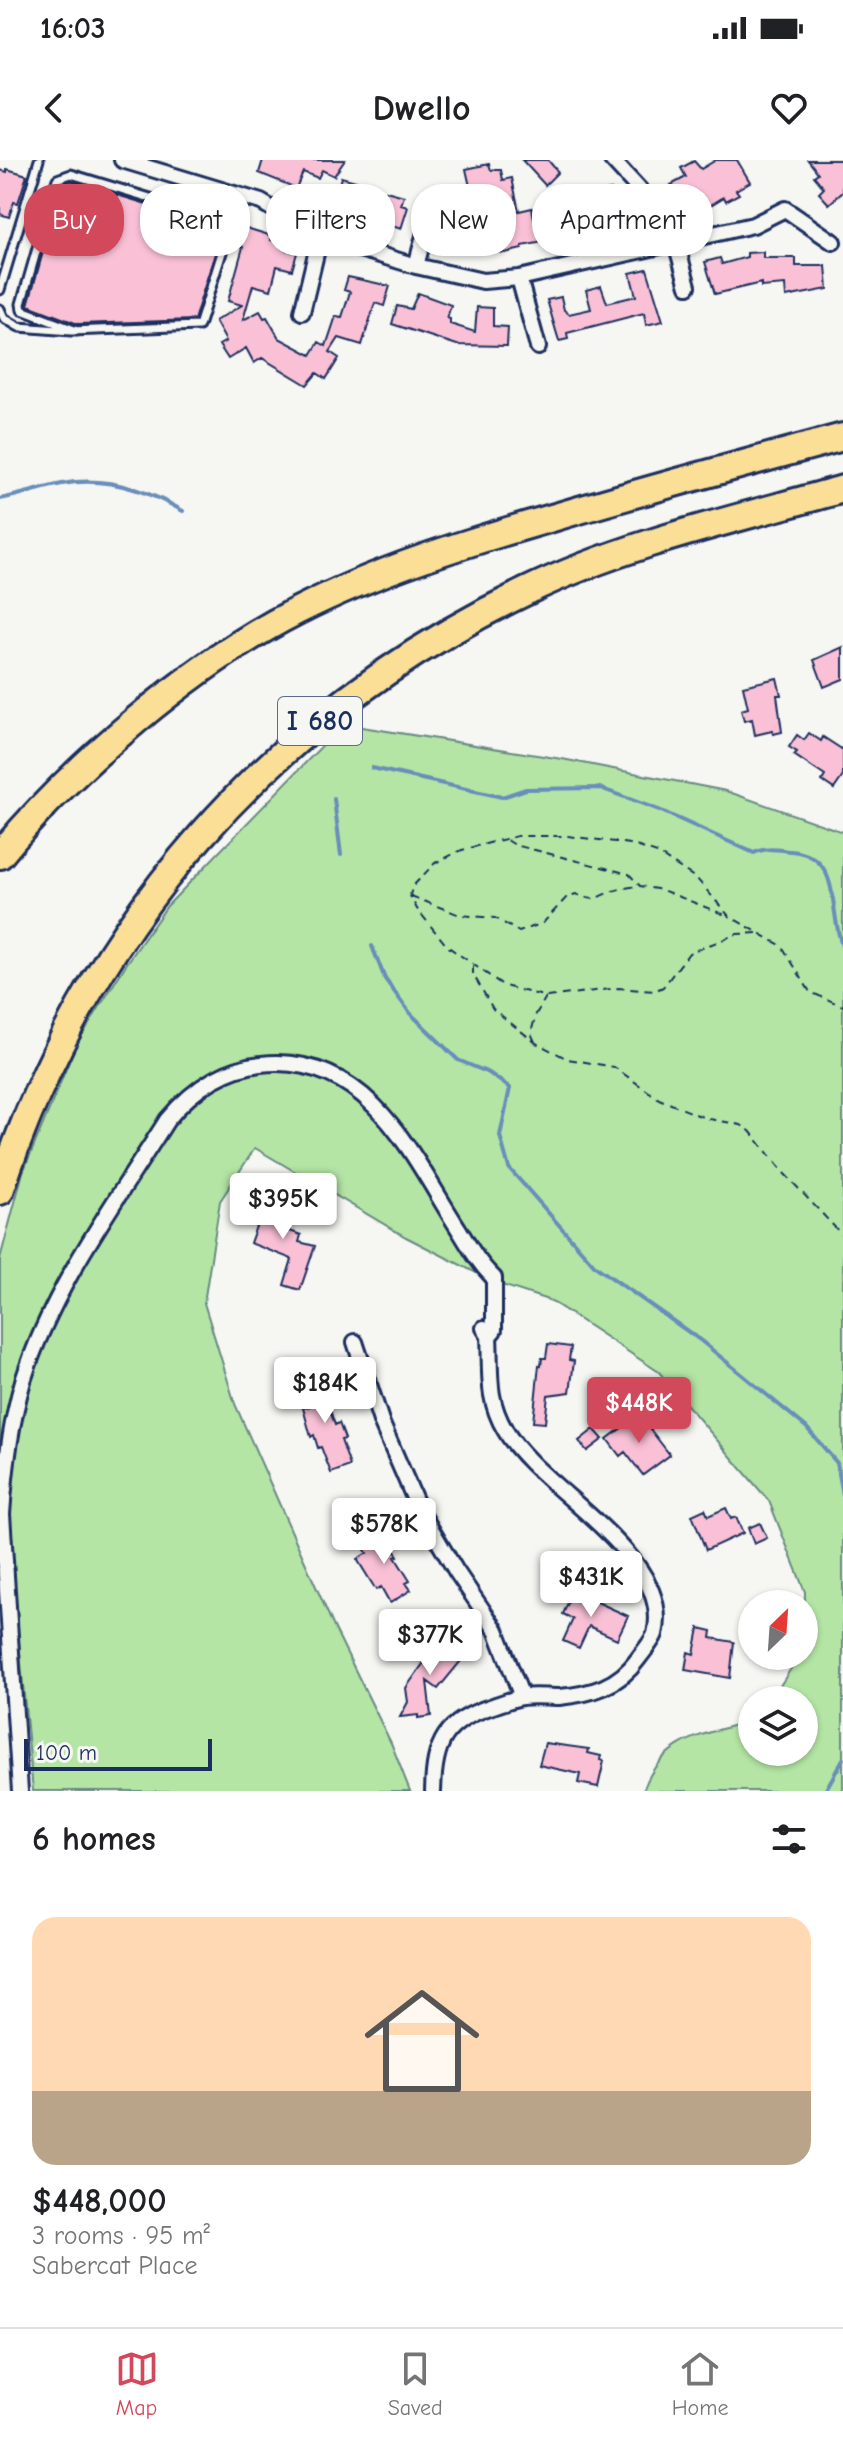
<!DOCTYPE html>
<meta charset="utf-8">
<style>
:root{--surface:#fff;--page:#f6f6f6;--text:#202124;--muted:#757577;--line:#e0e0e0;--accent:#d1495b}
body{margin:0;font-family:"Comic Neue",sans-serif;background:var(--page);color:var(--text);height:100vh;display:flex;flex-direction:column;font-size:30px;white-space:nowrap}
*{box-sizing:border-box;margin:0}
p{font-size:26px;color:var(--muted)}
.icon{flex:none;width:44px;height:44px;fill:none;stroke:currentColor;stroke-width:2;stroke-linecap:round;stroke-linejoin:round}
.map{position:relative;height:1631px;overflow:hidden}
.drawer{display:flex;flex-direction:column;background:var(--surface);flex:1}
.drawer>*{flex:none}
.banner{position:absolute;left:24px;top:24px;width:796px;height:72px;display:flex;gap:16px}
.needle{width:52px;rotate:25deg}
.fabs{position:absolute;left:738px;top:1430px;display:grid;gap:16px}
.fabs a{display:grid;place-items:center;width:80px;height:80px;border-radius:50%;background:var(--surface);box-shadow:0 2px 6px #0004;font-size:40px}
.scale{position:absolute;left:24px;bottom:20px;width:188px;box-sizing:border-box;padding-left:8px;border:4px solid #1b2f5e;border-top:0;font-size:22px;line-height:28px;white-space:nowrap;color:#1b2f5e;-webkit-text-stroke:6px #f6f6f2;paint-order:stroke}
.price{position:absolute;translate:-50% -68px;padding:0 18px;border-radius:8px;background:#fff;color:#222;font-size:26px;line-height:52px;filter:drop-shadow(0 2px 4px #0008)}
.price::after{content:'';position:absolute;left:50%;top:48px;width:24px;height:18px;margin-left:-12px;background:inherit;clip-path:polygon(0 0,100% 0,50% 100%)}
.price.selected{background:var(--accent);color:#fff}
ul{padding:0;list-style:none}
li{display:grid;align-content:center;gap:16px;height:424px;padding:0 32px}
li+li{border-top:2px solid var(--line)}
li span{display:grid;place-items:center;height:248px;border-radius:24px;color:#555}
li>.icon{margin-inline-start:auto}
span .icon{width:144px;height:144px;fill:#fffc;stroke-width:1}
li b{font-size:34px}
h2{display:flex;justify-content:space-between;align-items:center;height:96px;padding:0 32px;font-size:34px}
.tag{padding:0 28px;border-radius:32px;background:var(--surface);box-shadow:0 2px 6px #0004;font-size:28px;line-height:72px}
.tag.selected{background:var(--accent);color:#fff}
.status{display:flex;justify-content:space-between;align-items:center;height:56px;padding:0 40px;background:var(--surface);direction:ltr}
.status svg{height:22px;fill:currentColor}
header{display:flex;justify-content:space-between;align-items:center;height:104px;padding:0 32px;background:var(--surface);font-size:36px;font-weight:700}
.tabs{display:flex;justify-content:space-around;align-items:center;height:112px;border-top:2px solid var(--line);background:var(--surface);font-size:22px;color:var(--muted)}
.tabs a{display:grid;justify-items:center;gap:4px}
.tabs .selected{color:var(--accent)}
.map>svg:first-child{display:block}
</style>
<div class="status"><b>16:03</b><svg viewBox="0 0 49 12"><path d="M0 12V9h3v3zM5 12V6h3v6zM10 12V3h3v9zM15 12V0h3v12zM26 1h20v11H26zM47 4h2v5h-2z"/></svg></div>
<header><svg class="icon" aria-label="back" viewBox="0 0 24 24"><path d="M15 5l-7 7 7 7"/></svg>Dwello<svg class="icon" aria-label="heart" viewBox="0 0 24 24"><path d="M12 20l-8-8c-3-5 5-10 8-4 3-6 11-1 8 4z"/></svg></header>
<div class="map">
<svg width="843" height="1631" viewBox="0 0 843 1631">
<rect width="100%" height="100%" fill="#f6f6f2"/>
<filter id="ink" filterUnits="userSpaceOnUse"><feTurbulence type="fractalNoise" baseFrequency=".0125" numOctaves="2"/><feDisplacementMap in="SourceGraphic" scale="16" xChannelSelector="R" yChannelSelector="G"/><feConvolveMatrix kernelMatrix="1 2 1 2 8 2 1 2 1" color-interpolation-filters="sRGB"/></filter>
<g filter="url(#ink)">
<path fill="#b4e5a5" stroke="#688a82" stroke-width="2" d="M343 564 562 599 726 631 843 672V1631H643C662 1577 703 1576 752 1560V1592H804V1540H771L799 1496H804L805 1432 769 1341 659 1212 551 1141 496 1123 406 1077 255 988 220 1041 204 1143 235 1244 333 1465 391 1583 410 1631H33L5 1332 0 1307V1099L23 1012 76 885 125 806 167 746Z"/>
<g fill="none" stroke-linecap="round" stroke-linejoin="round">
<path stroke="#688eba" stroke-width="4" d="M0 339C21 335 41 328 62 324 104 316 147 330 183 351
M372 608 502 637 526 629 600 628 659 650 754 693C765 687 779 690 791 691 843 696 827 747 843 789
M334 639 341 695
M372 786 385 819 410 853 458 900 489 913 510 928 500 976 509 1008 595 1106 700 1180 806 1267 837 1303 843 1335
M825 1631 843 1599"/>
</g>
<path fill="#fac1d6" stroke="#1b2f5e" stroke-width="2" d="M263 0H345L334 16 322 10 318 18 303 12 296 28 259 13Z
M522 0H548L558 12 545 25Z
M716 0H737L750 22 736 30 739 34 726 41 724 37 704 49 695 33 681 41 671 25 686 17 681 8 694 1 701 9Z
M808 0H843V32L829 44 819 33 824 28 814 16 818 13Z
M489 4 491 10H501L503 20 512 18 519 51 532 48 534 59 559 53 555 36 573 32 574 37 611 30 621 65 608 68 603 51 578 55 581 69 567 72 569 77 522 86V89L505 93 459 87 460 83 445 82 447 67 457 69 458 62 470 64 469 69 500 73 493 42 481 44 478 29 471 31 466 9Z
M7 9 27 15 18 43 14 42 9 57 0 54V10L7 12Z
M341 17 359 22 357 28 384 37 386 31 404 36 401 45 408 47 401 69 380 62 377 64 345 53 347 47 334 43Z
M71 21 219 66 222 71 194 160 78 164 28 145 62 25Z
M243 67 272 76 271 80 284 84 283 89 297 93 292 110 277 106 271 130 253 125 243 160 260 151 264 158 267 157 279 178 311 195 319 182 326 186 336 156 342 157 350 132 344 130 348 117 390 126 384 146 375 143 362 185 339 178 330 192 339 198 326 219 317 213 307 225 262 198 254 203 246 188 228 199 219 185 226 181 215 161 242 145 228 141 243 87 232 84 233 78 237 84Z
M763 92V98H796V106H826L828 129 786 137 785 125 761 127V123L715 134 705 102 720 98 722 104 747 97V93Z
M647 109 663 161 646 165 644 153 567 173 568 179 559 181 547 140 561 137 564 150 569 154 591 149 586 130 601 126 607 143 636 136 630 113Z
M418 133 451 145 447 158 450 159V164L475 172 477 147 493 148V166L508 167 507 186 457 185 392 164 397 146 411 149Z
M843 487V519L824 527 814 500Z
M777 518 781 535H777L782 572 773 574 772 571 755 575 752 559 744 561 741 550 748 548 743 526Z
M809 573 821 581 823 577 843 590V616L834 629 822 621 825 616 794 595 797 592 789 587 797 575 804 580Z
M279 1040 292 1045 284 1069 301 1075 299 1082 315 1086 300 1130 284 1125 292 1099 250 1083 263 1047Z
M548 1184 571 1187 569 1200 574 1201 570 1232 548 1235 545 1263 533 1262 539 1205 541 1206 542 1198H546Z
M328 1219 335 1238 327 1241 335 1265 339 1263 345 1279 341 1280 350 1306 331 1313 321 1287 318 1288 314 1275 311 1277 303 1248 310 1246 303 1228Z
M639 1255 670 1295 643 1315 625 1292 620 1296 607 1279Z
M594 1269 603 1279 587 1291 579 1281Z
M726 1348 731 1359 736 1357 743 1373 706 1390 692 1355 705 1349 708 1356Z
M760 1363 767 1378 754 1384 748 1368Z
M385 1368 395 1385 392 1386 398 1396 395 1397 410 1421 406 1423 411 1430 390 1443 381 1427 376 1430 357 1399 367 1393 360 1382Z
M573 1431 628 1456 617 1479 589 1466 579 1488 563 1481 573 1459 563 1454Z
M699 1468 712 1471 711 1478 734 1482 730 1518 685 1510 688 1492 694 1494Z
M428 1476 448 1492 452 1486 465 1496 438 1529 427 1521 431 1556 418 1558V1555L400 1557 408 1542 406 1528 430 1494 419 1487Z
M545 1583 589 1589 588 1593 601 1596 600 1600 604 1601 598 1627 578 1623 580 1614 539 1605Z"/>
<g fill="none" stroke-linecap="round" stroke-linejoin="round">
<g stroke="#1b2f5e" stroke-width="13">
<path id="service" d="M0 130 39 0
M0 149 4 158 19 167 71 171 199 166 229 70 223 60 71 14 57 19 21 144 22 150 77 171"/>
</g>
<g stroke="#1b2f5e" stroke-width="20">
<path id="minor" d="M122 0 261 42 320 77 416 106 483 121 519 118 753 65 785 49 833 82
M612 0 648 39 676 83 688 126
M416 106 435 35
M519 118 538 187
M302 152 320 77
M355 1182 382 1264 418 1347 456 1411 496 1470 522 1537
M20 1631 2 1354C5 1309 10 1265 23 1221 53 1126 115 1043 167 960 196 925 231 903 277 903 374 904 413 998 458 1068 469 1086 479 1104 494 1118V1170L489 1176
M433 1631C434 1582 445 1561 493 1546 502 1543 512 1539 522 1537 534 1535 547 1537 559 1537 591 1534 618 1527 638 1499 643 1492 652 1482 655 1474 675 1396 539 1330 505 1270 486 1238 491 1212 489 1176L484 1168"/>
</g>
<g stroke="#1b2f5e" stroke-width="32">
<path id="motorway" d="M0 695C74 605 193 504 297 451 378 410 465 383 552 358 649 329 746 303 843 277
M0 1031C88 762 272 553 527 431 626 383 737 359 843 329"/>
</g>
<path stroke="#1b2f5e" stroke-width="2" stroke-dasharray="8 6" stroke-linecap="butt" d="M507 680 515 685 629 714 640 726 662 730 728 756
M411 736 460 755 495 758 519 772 543 763 567 737 576 734C596 743 595 737 613 731 622 728 631 727 640 726
M757 773 737 774 689 793 663 827 654 831 618 828 547 837 504 826 447 786 417 749 410 736 412 727 435 703 462 690 517 676H568L630 684 657 693 697 719 729 756 782 786 810 832 843 846
M473 806V814L493 849 536 883 568 899 614 907 659 939 705 958 741 965 750 971 783 1012 843 1076
M535 882 531 873 536 854 546 837"/>
<use href="#service" stroke="#f6f6f2" stroke-width="7"/>
<use href="#minor" stroke="#f6f6f2" stroke-width="14"/>
<use href="#motorway" stroke="#fbdf96" stroke-width="26"/>
</g>
</g>
<g text-anchor="middle" dominant-baseline="central" stroke-width="8" stroke-linejoin="round" paint-order="stroke">
<rect fill="#f6f6f2" stroke="#5d6b8a" stroke-width="2" x="278" y="537" width="84" height="48" rx="6"/>
<g font-size="28" font-weight="bold" fill="#1b2f5e">
<text x="320" y="561">I 680</text>
</g>
</g>
</svg>
<div class="fabs">
<a><svg class="needle" viewBox="-14 -14 28 28"><path d="M0-13l5 13h-10z" fill="#e53935"/><path d="M0 13l5-13h-10z" fill="#757577"/></svg></a>
<a><svg class="icon" aria-label="layers" viewBox="0 0 24 24"><path d="M12 4l9 5-9 5-9-5zM3 14l9 5 9-5"/></svg></a>
</div>
<div class="scale">100 m</div>
<b class="price" style="left:283px;top:1081px">$395K</b>
<b class="price" style="left:325px;top:1265px">$184K</b>
<b class="price selected" style="left:639px;top:1285px">$448K</b>
<b class="price" style="left:384px;top:1406px">$578K</b>
<b class="price" style="left:591px;top:1459px">$431K</b>
<b class="price" style="left:430px;top:1517px">$377K</b>
<div class="banner">
<a class="tag selected">Buy</a>
<a class="tag">Rent</a>
<a class="tag">Filters</a>
<a class="tag">New</a>
<a class="tag">Apartment</a>
</div>
</div>
<section class="drawer">
<h2>6 homes<svg class="icon" aria-label="filters" viewBox="0 0 24 24"><path d="M4 7h16M4 17h16"/><circle cx="9" cy="7" r="2"/><circle cx="15" cy="17" r="2"/></svg></h2>
<ul>
<li><span style="background:linear-gradient(#ffd9b3 70%,#b9a48a 0)"><svg class="icon" aria-label="home" viewBox="0 0 24 24"><path d="M3 11l9-7 9 7M6 9v11h12V9"/></svg></span><div><b>$448,000</b><p>3 rooms · 95 m²</p><p>Sabercat Place</p></div></li>
</ul>
</section>
<nav class="tabs">
<a class="selected"><svg class="icon" aria-label="map" viewBox="0 0 24 24"><path d="M3 6l6-2 6 2 6-2v14l-6 2-6-2-6 2zM9 4v14M15 6v14"/></svg>Map</a>
<a><svg class="icon" aria-label="saved" viewBox="0 0 24 24"><path d="M7 4h10v16l-5-4-5 4z"/></svg>Saved</a>
<a><svg class="icon" aria-label="home" viewBox="0 0 24 24"><path d="M3 11l9-7 9 7M6 9v11h12V9"/></svg>Home</a>
</nav>
